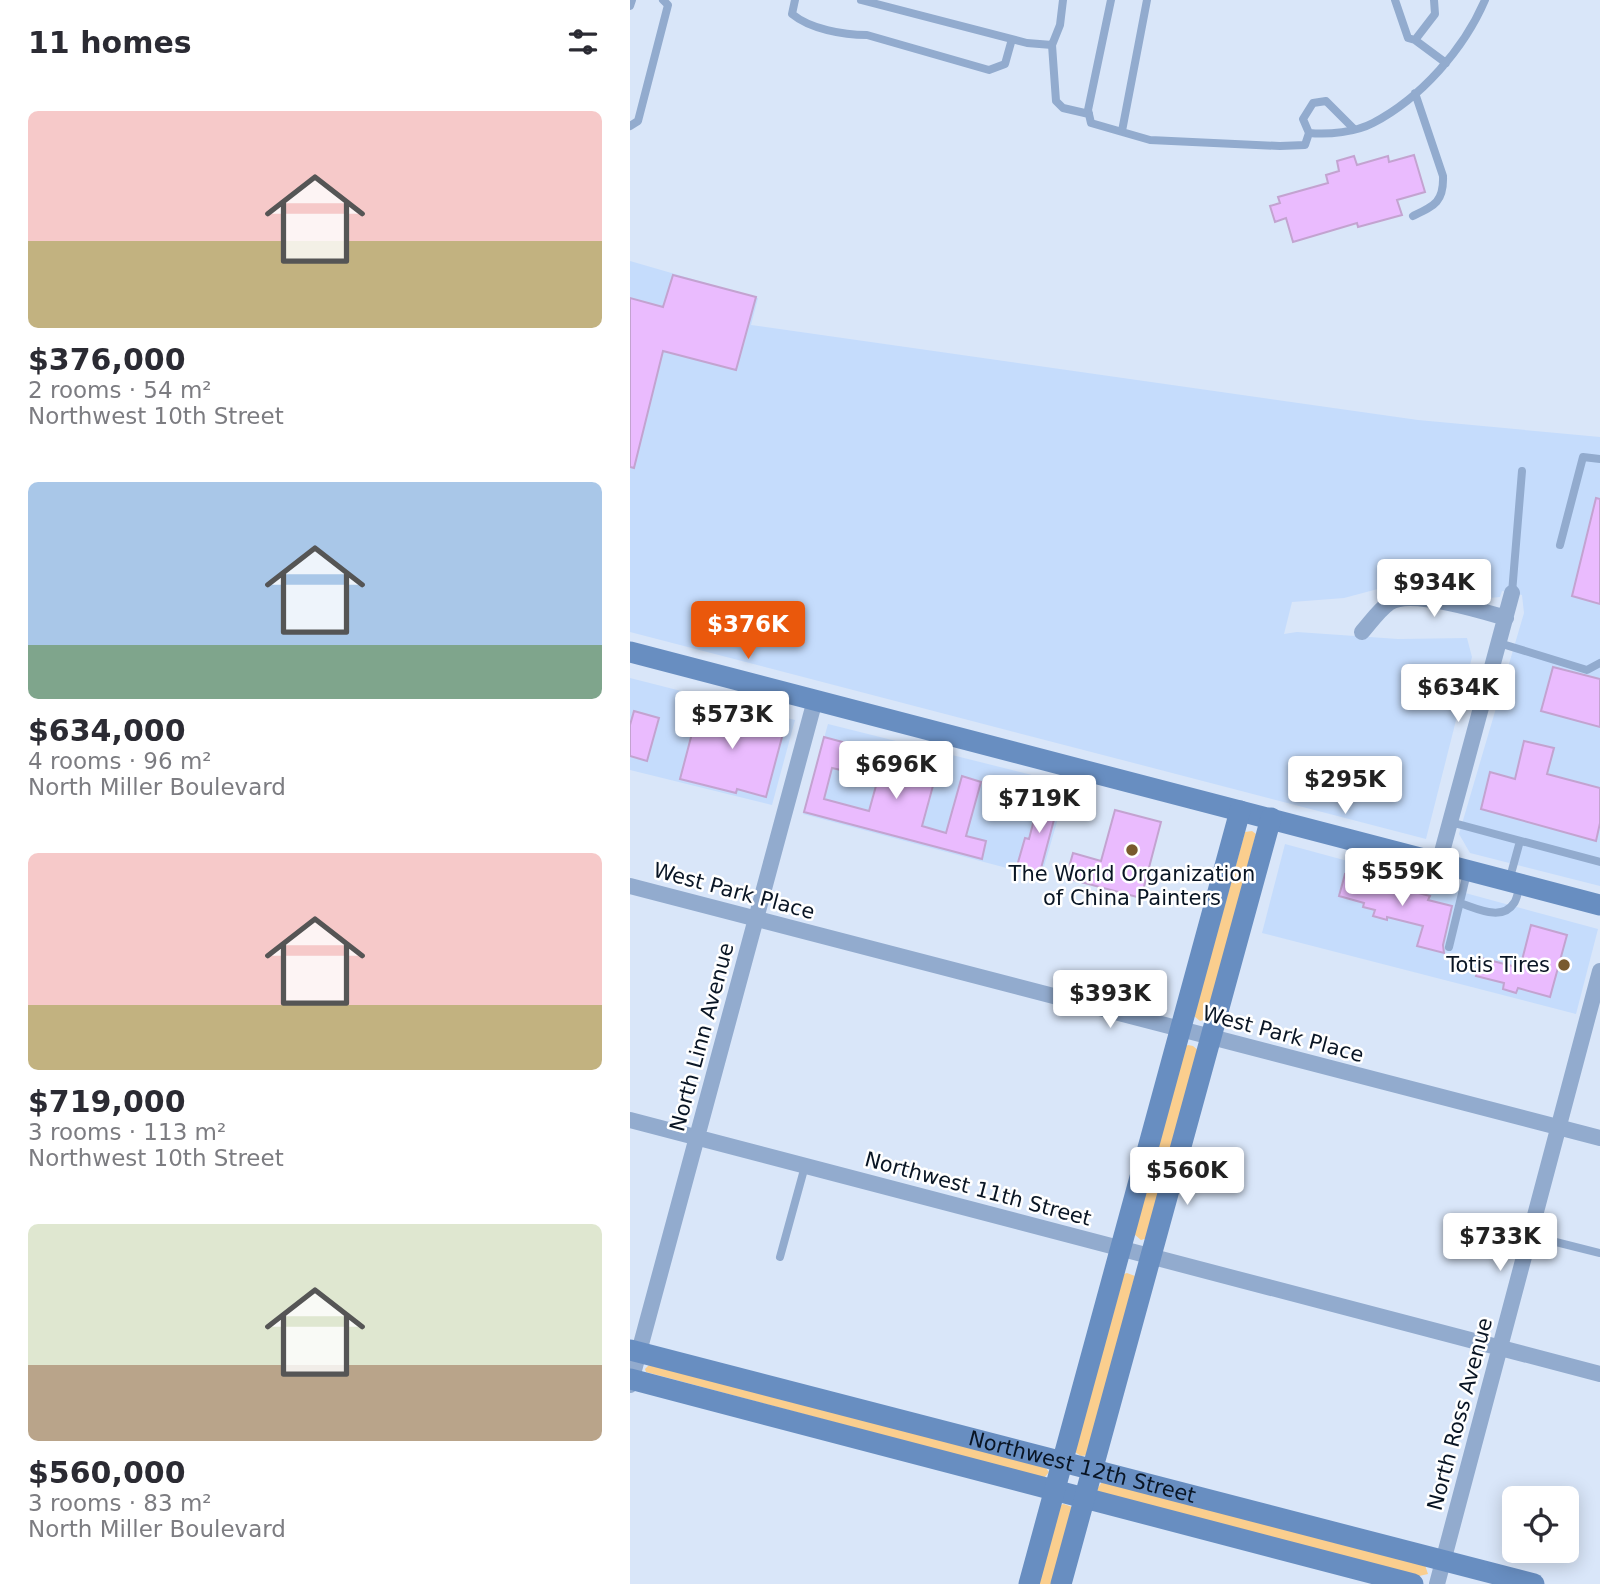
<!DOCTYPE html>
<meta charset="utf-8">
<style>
:root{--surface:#fff;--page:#f7f7f7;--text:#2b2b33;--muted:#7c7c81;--accent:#ea580c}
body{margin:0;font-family:"DejaVu Sans",sans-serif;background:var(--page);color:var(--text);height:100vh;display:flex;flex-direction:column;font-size:26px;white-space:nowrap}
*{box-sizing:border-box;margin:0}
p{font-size:23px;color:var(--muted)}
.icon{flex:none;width:38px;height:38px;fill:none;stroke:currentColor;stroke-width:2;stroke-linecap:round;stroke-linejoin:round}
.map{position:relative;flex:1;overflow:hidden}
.drawer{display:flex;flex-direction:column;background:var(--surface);width:630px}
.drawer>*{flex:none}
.controls{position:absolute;left:872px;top:1486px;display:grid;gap:14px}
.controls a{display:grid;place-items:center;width:77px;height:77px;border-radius:10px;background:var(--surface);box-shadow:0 4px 18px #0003;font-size:35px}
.price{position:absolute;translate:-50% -60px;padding:0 16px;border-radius:7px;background:#fff;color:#222;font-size:23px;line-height:46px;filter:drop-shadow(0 2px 4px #0008)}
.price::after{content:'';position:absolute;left:50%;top:42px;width:21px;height:16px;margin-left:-10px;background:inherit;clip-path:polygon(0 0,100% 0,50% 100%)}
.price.active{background:var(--accent);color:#fff}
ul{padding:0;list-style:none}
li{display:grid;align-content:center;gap:14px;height:371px;padding:0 28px}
li span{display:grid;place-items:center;height:217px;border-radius:10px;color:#555}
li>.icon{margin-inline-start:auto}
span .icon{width:126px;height:126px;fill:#fffc;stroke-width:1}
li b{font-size:30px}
h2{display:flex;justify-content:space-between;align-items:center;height:84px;padding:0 28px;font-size:30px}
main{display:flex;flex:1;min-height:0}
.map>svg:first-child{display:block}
</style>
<main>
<section class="drawer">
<h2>11 homes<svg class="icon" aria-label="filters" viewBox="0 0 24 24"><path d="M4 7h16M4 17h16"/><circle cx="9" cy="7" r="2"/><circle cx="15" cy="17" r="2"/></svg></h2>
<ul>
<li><span style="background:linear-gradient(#f6c9c9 60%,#c2b280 0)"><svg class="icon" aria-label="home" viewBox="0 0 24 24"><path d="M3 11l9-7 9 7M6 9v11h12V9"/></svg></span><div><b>$376,000</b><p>2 rooms · 54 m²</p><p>Northwest 10th Street</p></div></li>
<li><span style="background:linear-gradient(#a9c7e8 75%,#7fa58c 0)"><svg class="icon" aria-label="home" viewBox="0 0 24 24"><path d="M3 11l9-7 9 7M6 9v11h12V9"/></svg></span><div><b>$634,000</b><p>4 rooms · 96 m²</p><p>North Miller Boulevard</p></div></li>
<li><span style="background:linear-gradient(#f6c9c9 70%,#c2b280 0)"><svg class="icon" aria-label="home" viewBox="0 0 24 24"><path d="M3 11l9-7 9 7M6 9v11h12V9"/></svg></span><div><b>$719,000</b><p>3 rooms · 113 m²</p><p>Northwest 10th Street</p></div></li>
<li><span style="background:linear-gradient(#dfe7d0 65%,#b9a48a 0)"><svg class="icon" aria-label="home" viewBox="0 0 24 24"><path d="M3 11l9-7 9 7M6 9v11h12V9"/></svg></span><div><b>$560,000</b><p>3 rooms · 83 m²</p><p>North Miller Boulevard</p></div></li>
</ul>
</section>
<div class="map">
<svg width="970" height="1584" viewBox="0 0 970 1584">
<rect width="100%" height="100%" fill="#d9e6f9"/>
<path fill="#c5dcfc" d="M0 261 128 298 121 325 788 420 970 437V886L840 853 829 834 894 613 892 595 872 591 870 597 849 599 759 586 714 598 662 602 654 634 667 632 768 639 837 638 842 657 796 839 0 632Z
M0 678 165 720 142 805 0 770Z
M198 724 438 784 411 877 173 814Z
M655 844 968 929 946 1014 632 933Z"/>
<path fill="#face8e" d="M622 831 626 834 577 1019 570 1021 564 1016 615 832Z
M558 1045 563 1046 569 1051 518 1238 511 1240 504 1234 554 1047Z
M497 1273 505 1276 458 1455 451 1456 445 1452 494 1274Z
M19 1365 414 1466 419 1472 414 1478 16 1372 15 1369Z
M472 1482 795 1565 798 1574 789 1576 468 1492 467 1489Z
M434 1504 442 1507 424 1584H406L430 1505Z"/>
<path fill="#eabbfe" stroke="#c3a3d0" stroke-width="2" d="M784 155 795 192 767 200 772 215 728 227 727 223 663 242 656 218 645 222 640 206 650 203 648 197 698 183 696 175 709 171 707 161 724 156 727 165 758 156 759 162Z
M43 275 126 297 106 370 33 351 4 468 0 467V298L33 307Z
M966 498 970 499V604L942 596Z
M923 667 970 679V727L911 711Z
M70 703 155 726 136 797 107 789 106 793 50 779Z
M4 711 29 718 17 761 0 756V725Z
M194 737 231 747 224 773 202 768 194 799 239 811 254 757 307 771 292 826 316 833 332 776 351 782 336 836 356 841 352 859 174 812Z
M894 741 924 748 917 774 970 788V823L966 841 851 809 860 772 885 779Z
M410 796 429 801 410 872 387 866 395 838 399 839Z
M485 810 531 822 511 898 436 878 443 853 471 861Z
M715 874 800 896 798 900 822 906 813 945 814 953 787 946 793 926 757 917V920L743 916 745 910 733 907 734 903 709 896Z
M901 925 937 935 920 997 888 988 886 993 873 989 874 983 846 976 851 958 890 968Z"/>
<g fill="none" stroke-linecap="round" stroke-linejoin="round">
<path stroke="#92abce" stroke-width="8" d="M165 0 162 14C180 29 213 35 237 35L359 70 375 64 382 39
M231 0 397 43 422 45 430 25 433 0
M481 0 458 110 461 123 520 140 650 146 675 145 679 133
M765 0 778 38 785 40
M804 0 805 14 785 40 816 63
M0 6 2 0
M422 45 426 101 433 108 459 114
M0 126 8 121 38 5 33 0
M723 128 696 101 683 103 673 119 679 133C699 135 726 132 743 123 791 98 834 49 855 0
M492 131 517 0
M783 216C804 206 814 202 813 176L785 93
M930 545 953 457 970 459
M882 593 892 471
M869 643 957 670 970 663
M820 822 970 862
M879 881 890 841
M830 903C846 908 872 922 884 903 887 899 888 891 890 886
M819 947 837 873
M898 1235 970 1253
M150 1257 175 1166"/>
<path stroke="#92abce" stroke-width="16" d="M732 632C740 623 749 610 759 603 780 588 852 611 876 618
M809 863 882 593
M0 886 970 1138
M0 1120 970 1374
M0 1385 185 700
M807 1584 970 971"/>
<g stroke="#688ec1" stroke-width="21">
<path d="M0 652 970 905"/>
<path id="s1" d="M0 1350 904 1584"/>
<path d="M0 1379 783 1584"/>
<path d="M399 1584 610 811"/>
<path d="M431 1584 641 818"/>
</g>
</g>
<g fill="#785a2e" stroke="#fff" stroke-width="2.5">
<circle cx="502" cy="850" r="7"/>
<circle cx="934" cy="965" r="7"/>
</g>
<g text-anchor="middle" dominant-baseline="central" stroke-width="5" stroke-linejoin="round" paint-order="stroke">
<g font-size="21" fill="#091524" stroke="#fff">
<text x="502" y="874">The World Organization<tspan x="502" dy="24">of China Painters</tspan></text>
<text x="920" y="965" text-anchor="end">Totis Tires</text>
</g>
<g font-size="21" fill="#091524" stroke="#fff">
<text transform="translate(104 891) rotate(15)">West Park Place</text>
<text transform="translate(653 1034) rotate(15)">West Park Place</text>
<text transform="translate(72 1037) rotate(-75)">North Linn Avenue</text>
<text transform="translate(348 1189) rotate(15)">Northwest 11th Street</text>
<text transform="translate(830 1414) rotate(-75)">North Ross Avenue</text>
<text stroke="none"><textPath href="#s1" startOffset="467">Northwest 12th Street</textPath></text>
</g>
</g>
</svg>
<div class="controls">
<a><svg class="icon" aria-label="locate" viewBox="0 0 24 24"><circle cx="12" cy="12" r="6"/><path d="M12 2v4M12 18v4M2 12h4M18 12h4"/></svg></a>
</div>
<b class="price" style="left:804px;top:619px">$934K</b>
<b class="price active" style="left:118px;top:661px">$376K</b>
<b class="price" style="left:828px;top:724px">$634K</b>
<b class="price" style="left:102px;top:751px">$573K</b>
<b class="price" style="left:266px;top:801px">$696K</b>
<b class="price" style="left:715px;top:816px">$295K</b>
<b class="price" style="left:409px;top:835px">$719K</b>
<b class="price" style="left:772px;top:908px">$559K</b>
<b class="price" style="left:480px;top:1030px">$393K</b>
<b class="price" style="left:557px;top:1207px">$560K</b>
<b class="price" style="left:870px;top:1273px">$733K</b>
</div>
</main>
